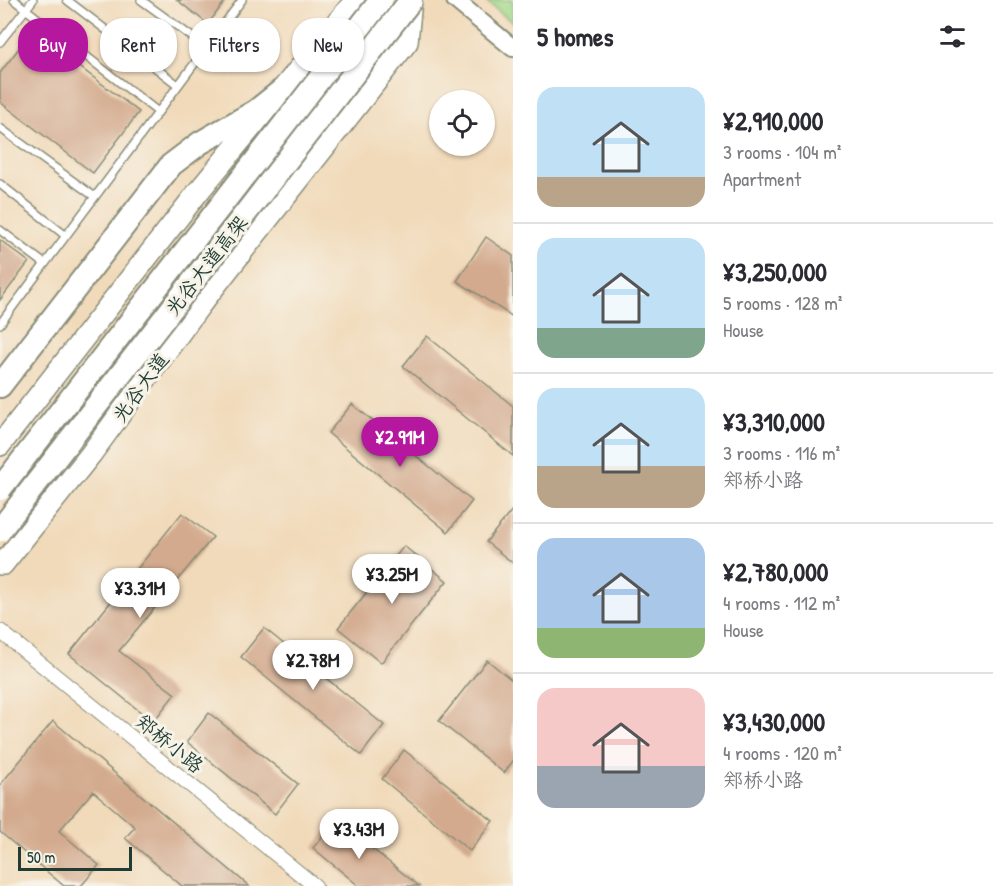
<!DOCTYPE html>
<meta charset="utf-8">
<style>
:root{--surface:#fff;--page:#f7f7f7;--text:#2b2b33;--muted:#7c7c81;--line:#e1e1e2;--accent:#b5179e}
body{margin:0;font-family:"Patrick Hand","LXGW WenKai TC",sans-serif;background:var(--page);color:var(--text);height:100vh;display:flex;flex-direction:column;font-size:22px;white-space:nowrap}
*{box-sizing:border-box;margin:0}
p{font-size:20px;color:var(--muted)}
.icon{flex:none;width:33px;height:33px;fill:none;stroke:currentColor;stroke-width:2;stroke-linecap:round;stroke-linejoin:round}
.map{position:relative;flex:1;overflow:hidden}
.drawer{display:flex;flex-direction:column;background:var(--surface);width:480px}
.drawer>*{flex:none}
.banner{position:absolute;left:18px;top:18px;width:405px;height:54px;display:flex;gap:12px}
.fabs{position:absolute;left:429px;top:90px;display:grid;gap:12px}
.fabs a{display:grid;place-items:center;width:66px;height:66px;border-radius:50%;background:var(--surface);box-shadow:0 2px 4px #0004;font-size:30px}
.scale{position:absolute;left:18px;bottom:15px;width:114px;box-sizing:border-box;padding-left:6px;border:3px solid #1f3d34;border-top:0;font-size:16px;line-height:21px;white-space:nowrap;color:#1f3d34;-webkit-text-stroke:4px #f7f3e8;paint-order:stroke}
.price{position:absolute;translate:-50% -51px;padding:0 14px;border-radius:21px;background:#fff;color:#222;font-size:20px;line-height:39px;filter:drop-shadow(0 2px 3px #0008)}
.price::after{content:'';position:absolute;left:50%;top:36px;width:18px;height:14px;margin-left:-9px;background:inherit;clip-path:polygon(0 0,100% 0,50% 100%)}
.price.current{background:var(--accent);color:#fff}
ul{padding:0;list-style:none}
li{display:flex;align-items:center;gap:18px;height:150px;padding:0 24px}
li+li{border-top:2px solid var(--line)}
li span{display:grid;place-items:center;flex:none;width:168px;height:120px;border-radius:18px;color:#555}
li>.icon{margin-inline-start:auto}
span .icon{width:72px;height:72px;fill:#fffc;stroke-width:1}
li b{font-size:26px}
h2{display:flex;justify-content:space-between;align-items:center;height:72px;padding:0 24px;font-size:26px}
.chip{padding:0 21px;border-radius:24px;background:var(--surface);box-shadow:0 2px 4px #0004;font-size:21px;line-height:54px}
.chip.current{background:var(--accent);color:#fff}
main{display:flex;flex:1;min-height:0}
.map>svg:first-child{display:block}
</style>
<main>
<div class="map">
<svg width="513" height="886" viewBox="0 0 513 886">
<rect width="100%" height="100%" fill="#f7f3e8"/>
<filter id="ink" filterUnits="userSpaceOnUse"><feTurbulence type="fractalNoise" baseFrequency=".0167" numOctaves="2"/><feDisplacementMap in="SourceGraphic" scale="12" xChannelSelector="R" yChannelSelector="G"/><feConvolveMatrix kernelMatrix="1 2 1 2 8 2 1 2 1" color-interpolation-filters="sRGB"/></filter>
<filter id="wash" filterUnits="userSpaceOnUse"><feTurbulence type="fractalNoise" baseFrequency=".008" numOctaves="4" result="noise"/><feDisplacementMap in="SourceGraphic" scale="24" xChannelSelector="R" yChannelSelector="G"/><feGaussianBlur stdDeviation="1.35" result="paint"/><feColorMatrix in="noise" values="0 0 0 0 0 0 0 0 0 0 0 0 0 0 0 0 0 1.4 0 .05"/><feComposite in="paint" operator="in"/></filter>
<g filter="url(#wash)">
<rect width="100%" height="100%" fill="#f1daba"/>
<path fill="#a4da8b" stroke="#628c60" stroke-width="1.5" d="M486 0H513V23L486 1Z"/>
<g id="blocks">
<path fill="#d3aa8e" d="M177 0H226L208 24Z
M32 31 139 112 93 173 0 102V73Z
M486 237 513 256V317L457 281Z
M0 240 29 262 0 300Z
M427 336 513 406V456L403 366Z
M352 404 472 501 448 532 328 433Z
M513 509V563L486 542Z
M182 513 213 537 119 651 175 694 153 722 69 654Z
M404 546 447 581 381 663 338 628Z
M264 628 384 725 361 755 241 657Z
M487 660 513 681V761L504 773 439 721Z
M209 713 298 784 275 814 187 742Z
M53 721 249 886H182L125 838 135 827 93 791 59 831 99 865 81 886H64L0 832V785Z
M404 750 493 821 470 851 382 779Z
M336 820 419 886H359L313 848Z"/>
</g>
</g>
<g filter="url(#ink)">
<use href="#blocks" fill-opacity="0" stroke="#888c77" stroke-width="1.5"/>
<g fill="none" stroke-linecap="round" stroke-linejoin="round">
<g stroke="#888c77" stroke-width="10">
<path id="service" d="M14 0 158 112
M67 0 178 85
M141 0 206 47
M0 42 33 0
M0 128 95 197
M0 184 66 236
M0 230 45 264
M0 324 242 0"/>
</g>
<g stroke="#888c77" stroke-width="16">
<path id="minor" d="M0 631 315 886"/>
</g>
<g stroke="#888c77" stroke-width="20">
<path id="tertiary" d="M455 0 513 48"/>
</g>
<g stroke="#888c77" stroke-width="24">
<path id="primary" d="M0 445 198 192 356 0
M0 564H3L91 454 200 305 407 42 411 0"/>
</g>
<g stroke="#888c77" stroke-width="26">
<path id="trunk" d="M0 386 171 165 200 143 256 111 281 91"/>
</g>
<use href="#service" stroke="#fff" stroke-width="7"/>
<use href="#minor" stroke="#fff" stroke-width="14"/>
<use href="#tertiary" stroke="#fff" stroke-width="16"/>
<use href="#primary" stroke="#fff" stroke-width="21"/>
<use href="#trunk" stroke="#fff" stroke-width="22"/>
<g stroke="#888c77" stroke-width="26" stroke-linecap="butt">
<path id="trunk-bridge" d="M0 489 381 0
M0 530 411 0"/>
</g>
<use href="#trunk-bridge" stroke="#fff" stroke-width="22"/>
</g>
</g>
<g text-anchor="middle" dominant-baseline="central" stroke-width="6" stroke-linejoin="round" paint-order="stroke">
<g font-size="20" fill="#1f3d34" stroke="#f7f3e8">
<text transform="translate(206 265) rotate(-52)">光谷大道高架</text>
<text transform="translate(140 387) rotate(-54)">光谷大道</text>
<text transform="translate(170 743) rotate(39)">郑桥小路</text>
</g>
</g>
</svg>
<div class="fabs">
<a><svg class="icon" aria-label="locate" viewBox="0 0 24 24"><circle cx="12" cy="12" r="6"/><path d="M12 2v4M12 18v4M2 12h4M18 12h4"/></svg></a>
</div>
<div class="scale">50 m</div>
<b class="price current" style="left:400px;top:468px">¥2.91M</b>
<b class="price" style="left:392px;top:605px">¥3.25M</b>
<b class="price" style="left:140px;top:619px">¥3.31M</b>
<b class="price" style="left:313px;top:691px">¥2.78M</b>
<b class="price" style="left:359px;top:860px">¥3.43M</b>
<div class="banner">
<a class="chip current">Buy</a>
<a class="chip">Rent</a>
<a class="chip">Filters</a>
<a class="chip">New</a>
</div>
</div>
<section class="drawer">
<h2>5 homes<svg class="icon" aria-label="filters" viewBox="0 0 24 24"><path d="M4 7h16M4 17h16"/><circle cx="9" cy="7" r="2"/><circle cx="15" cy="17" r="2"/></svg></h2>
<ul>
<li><span style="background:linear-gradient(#bfe0f5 75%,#b9a48a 0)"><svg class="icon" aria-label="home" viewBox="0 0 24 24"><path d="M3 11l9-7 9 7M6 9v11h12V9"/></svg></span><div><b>¥2,910,000</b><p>3 rooms · 104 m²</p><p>Apartment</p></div></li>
<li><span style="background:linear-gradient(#bfe0f5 75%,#7fa58c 0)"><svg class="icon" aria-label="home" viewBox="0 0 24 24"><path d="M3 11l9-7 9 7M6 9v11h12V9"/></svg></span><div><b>¥3,250,000</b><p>5 rooms · 128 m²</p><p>House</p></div></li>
<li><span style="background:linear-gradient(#bfe0f5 65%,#b9a48a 0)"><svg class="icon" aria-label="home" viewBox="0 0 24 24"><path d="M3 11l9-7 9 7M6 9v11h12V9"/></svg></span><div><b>¥3,310,000</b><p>3 rooms · 116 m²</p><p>郑桥小路</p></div></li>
<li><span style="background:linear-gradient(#a9c7e8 75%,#8fb573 0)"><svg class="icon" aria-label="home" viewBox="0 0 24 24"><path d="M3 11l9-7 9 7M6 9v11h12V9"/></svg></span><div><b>¥2,780,000</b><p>4 rooms · 112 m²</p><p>House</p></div></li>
<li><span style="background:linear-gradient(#f6c9c9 65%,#9aa5b1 0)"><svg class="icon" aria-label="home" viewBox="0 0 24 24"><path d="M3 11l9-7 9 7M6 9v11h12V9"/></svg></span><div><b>¥3,430,000</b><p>4 rooms · 120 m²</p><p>郑桥小路</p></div></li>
</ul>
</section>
</main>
